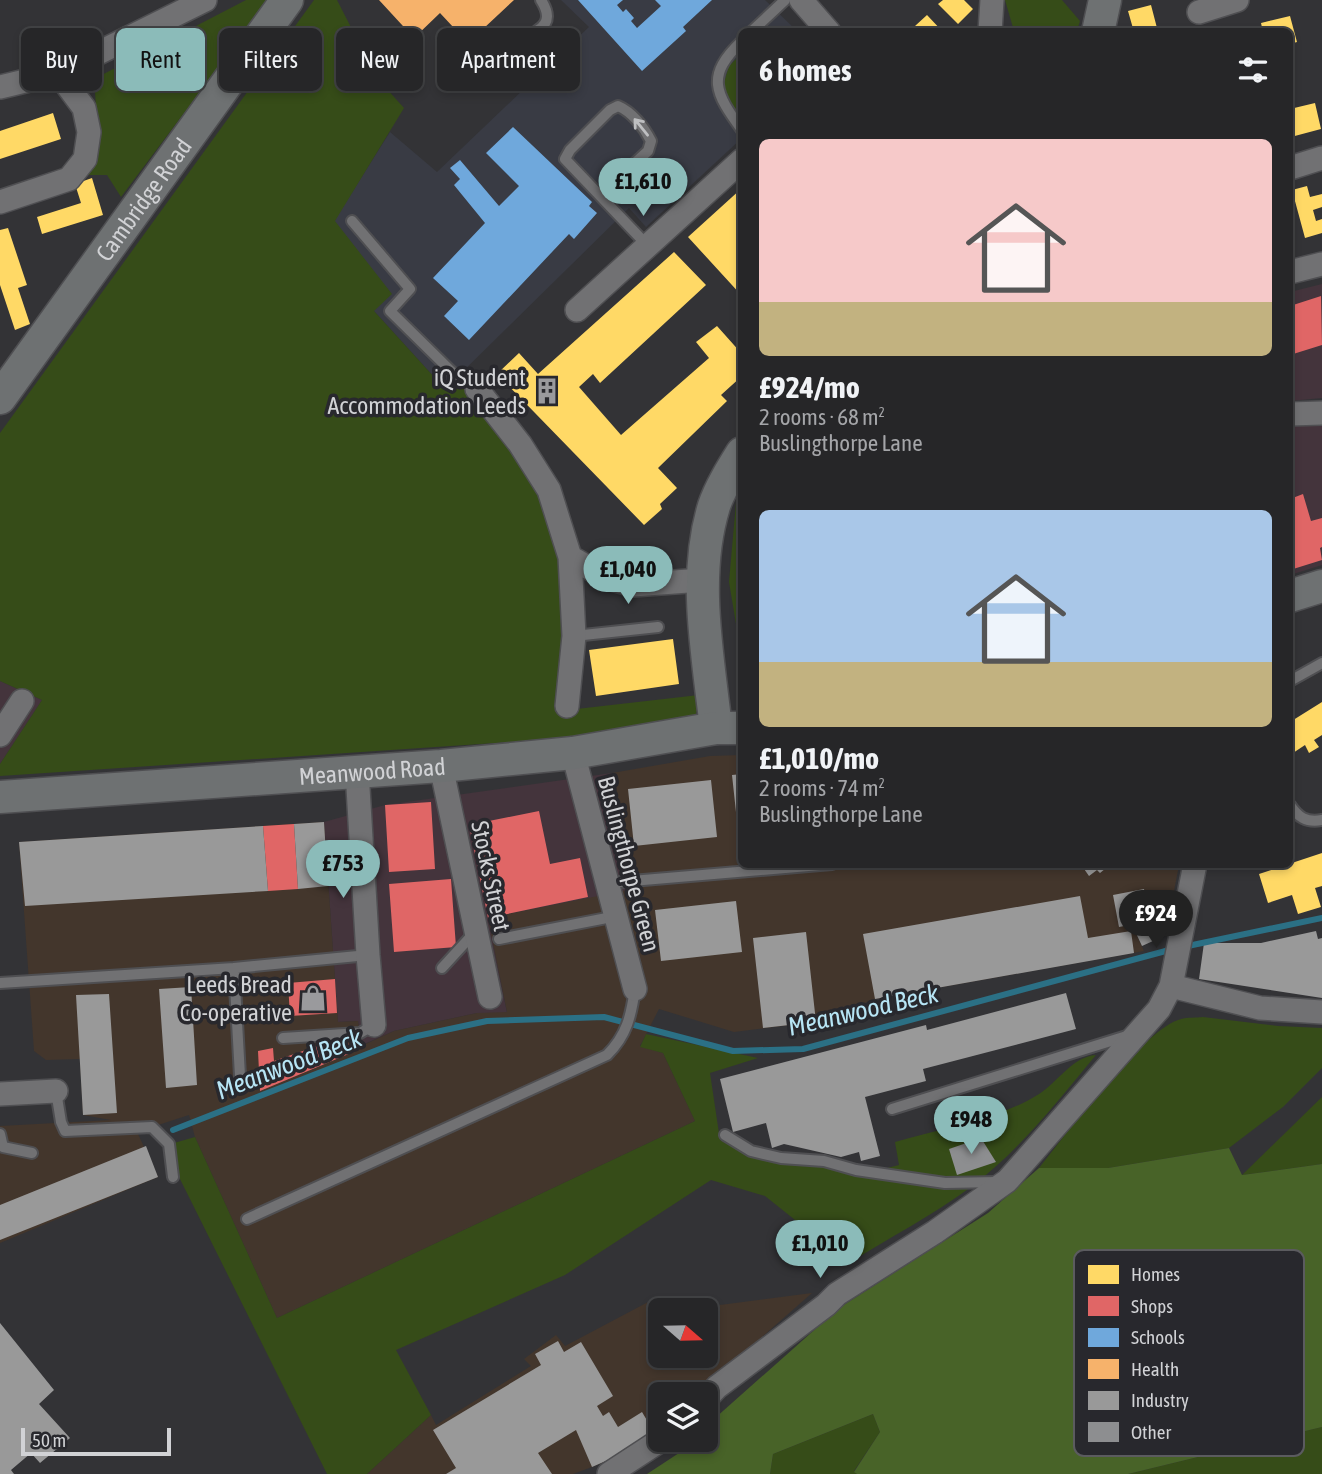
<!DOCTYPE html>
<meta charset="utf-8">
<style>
:root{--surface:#262628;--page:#323234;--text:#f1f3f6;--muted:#a4a5a8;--line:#424345;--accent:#8bbbb9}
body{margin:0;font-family:"Asap Condensed",sans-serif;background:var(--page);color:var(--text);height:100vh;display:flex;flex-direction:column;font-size:26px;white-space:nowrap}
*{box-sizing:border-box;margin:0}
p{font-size:23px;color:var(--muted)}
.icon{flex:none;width:38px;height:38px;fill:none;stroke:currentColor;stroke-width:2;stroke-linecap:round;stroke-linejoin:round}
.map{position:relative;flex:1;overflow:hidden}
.details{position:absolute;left:738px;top:28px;width:555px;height:840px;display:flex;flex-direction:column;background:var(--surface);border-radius:10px;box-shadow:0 4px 10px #0003,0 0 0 2px var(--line)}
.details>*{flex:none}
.hud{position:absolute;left:21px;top:28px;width:612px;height:63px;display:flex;gap:14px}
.needle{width:46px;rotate:110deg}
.controls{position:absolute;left:648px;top:1298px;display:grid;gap:14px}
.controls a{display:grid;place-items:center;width:70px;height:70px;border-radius:10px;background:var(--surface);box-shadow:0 4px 10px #0003,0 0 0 2px var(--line);font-size:35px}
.scale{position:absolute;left:21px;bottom:18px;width:150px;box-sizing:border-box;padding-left:7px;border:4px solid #d1d2d5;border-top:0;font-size:19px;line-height:24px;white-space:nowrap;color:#d1d2d5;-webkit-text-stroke:5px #28282d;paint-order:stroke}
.price{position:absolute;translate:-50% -60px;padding:0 16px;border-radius:24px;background:var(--accent);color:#111;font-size:23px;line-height:46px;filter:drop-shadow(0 2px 4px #0008)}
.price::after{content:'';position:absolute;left:50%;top:42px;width:21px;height:16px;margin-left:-10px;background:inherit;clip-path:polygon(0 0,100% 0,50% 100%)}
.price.on{background:#222;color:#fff}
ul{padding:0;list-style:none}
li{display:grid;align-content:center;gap:14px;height:371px;padding:0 21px}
li span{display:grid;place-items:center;height:217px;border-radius:10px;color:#555}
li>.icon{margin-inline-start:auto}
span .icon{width:126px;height:126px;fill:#fffc;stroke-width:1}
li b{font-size:30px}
h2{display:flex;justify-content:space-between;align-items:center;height:84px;padding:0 21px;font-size:30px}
.pill{padding:0 24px;border-radius:10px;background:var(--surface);box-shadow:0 4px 10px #0003,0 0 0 2px var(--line);font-size:24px;line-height:63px}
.pill.on{background:var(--accent);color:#111}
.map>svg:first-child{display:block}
</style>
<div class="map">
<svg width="1322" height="1474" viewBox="0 0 1322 1474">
<rect width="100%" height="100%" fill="#333336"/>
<path fill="#44343c" d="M1322 284V398L1290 401V292Z
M1322 422V565L1290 575V425Z
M0 681 42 700 0 764Z
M612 773 613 832 628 891 488 918 507 1013H477L394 1031 362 1045 358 1021 338 1022 324 822 385 805Z"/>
<path fill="#43362c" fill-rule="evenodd" d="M742 755V864L1179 865 1170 912 1134 929 1144 951 875 999 816 1022 734 1032 659 1009 640 1046 663 1053 695 1121 277 1318 195 1137 189 1115 152 1127 124 1122 138 1134 158 1177 0 1243V1126L111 1120 83 1115 80 1059 46 1060 34 1051 19 842 324 822 338 1022 358 1021 362 1045 348 1052 394 1031 477 1013 507 1012 488 918 628 890 613 832 612 773 710 756Z
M812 1293 696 1395H660V1427L608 1460 592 1467 573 1474H367L431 1415 436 1425 531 1366 524 1359 556 1335 565 1346 650 1301 720 1305ZM660 1311H705V1356H660Z"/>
<path fill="#393b44" d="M561 0H765L797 31 742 32V138L646 227 629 208 445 389 374 311 334 221 390 132 437 172 589 27Z"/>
<path fill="#364c18" d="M246 0H269L121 197 107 175H81L98 132 94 79Z
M314 0H337L377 78 404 108 335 221 392 294 374 311 445 389 457 377 512 444 541 491 567 574 559 711 699 695 695 721 572 738 0 776V764L42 700 0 681V433Z
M1005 0H1062L1080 21 1077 31H1014Z
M742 53V116L727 100 722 89 729 66Z
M737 491 742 498V660L729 582Z
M1203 1017 1278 1026 1322 1028V1068L1283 1107 1229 1148 1108 1168H1039C1066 1135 1144 1028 1181 1019 1187 1017 1196 1018 1203 1017Z
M646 1034 758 1058 710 1073 720 1140 743 1153 776 1163 822 1165 860 1175 899 1165 895 1142C940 1129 1000 1119 1039 1094 1059 1081 1072 1057 1096 1055 1058 1101 1019 1151 971 1187 933 1215 889 1238 849 1263L765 1196 711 1180 565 1275 396 1350 431 1415 367 1474H327L177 1173 174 1143 195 1137 277 1318 695 1121 663 1053 640 1047Z
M1322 1097V1164L1242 1175Z
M873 1414 880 1432 854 1471 857 1474H770L773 1454Z
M1322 1427V1474H1128Z"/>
<path fill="#486328" d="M1229 1148 1242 1175 1322 1164V1427L1128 1474H857L854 1472 880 1432 873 1414 773 1454 770 1474H647L679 1453 692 1440H705V1427L839 1308 988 1213 1039 1168H1108Z"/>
<path fill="#ffd966" d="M943 0H964L973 9 958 24 938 4Z
M1151 5 1157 28 1134 32 1128 11Z
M927 15 943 32H910L915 26Z
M1290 16 1297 42 1290 44V32H1263L1261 23Z
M1315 103 1321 129 1291 137 1290 109Z
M53 113 61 139 0 159V131Z
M92 178 103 215 42 234 37 217 81 203 75 184Z
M1307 186 1310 197 1322 194V207L1313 210 1316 221 1322 219V233L1305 238 1292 190Z
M742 188V296L688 237Z
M8 228 27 285 18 288 30 324 15 330 0 285V230Z
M674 252 706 285 600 383 593 374 579 387 621 435 709 358 696 342 717 326 742 354V376L721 395 727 401 658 468 677 488 660 504 662 509 644 525 497 374 519 353 538 374Z
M673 639 679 684 596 696 589 650Z
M1322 702V735L1314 740 1319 747 1309 753 1305 745 1290 755V722Z
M1322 853V886L1315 888 1321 907 1298 914 1292 895 1268 903 1259 874Z"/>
<path fill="#e06666" d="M1321 296 1322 345 1290 355V306Z
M1303 494 1311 521 1322 518V547L1320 548 1322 560 1290 570V499Z
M431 802 435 869 389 872 385 805Z
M539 811 550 864 580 858 588 897 488 918 469 825Z
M294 824 298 889 268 891 263 826Z
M451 879 456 947 394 952 389 884Z
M335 979 337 1013 290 1016 288 983Z
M346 1036 351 1053 260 1091 258 1051 273 1048 274 1061Z"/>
<path fill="#6fa8dc" d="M578 0H623L617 5 623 12 626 9 634 18 631 21 637 28 661 6 655 0H712L683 27 686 31 642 71Z
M513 127 592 202 589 206 597 213 574 239 569 234 469 340 444 316 458 301 433 278 485 223 454 185 460 179 450 168 460 160 499 206 519 186 486 153Z"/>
<path fill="#f6b26b" d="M379 0H514L468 43 440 13 414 38Z"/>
<path fill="#999" d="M742 774V840H739L732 775Z
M711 780 717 837 634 846 628 789Z
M324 822 328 886 298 889 294 824Z
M263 826 268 891 25 906 19 842Z
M1084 864H1111L1100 873 1097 870 1089 876 1082 866Z
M1144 889 1150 921 1156 919 1164 936 1142 946 1134 929 1150 921 1119 927 1113 895Z
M1080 896 1088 938 1131 931 1134 953 875 999 863 934Z
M736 901 742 952 661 961 655 910Z
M1316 931 1318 939 1322 938V998L1199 979 1204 943H1261Z
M806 932 816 1022 763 1028 753 938Z
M191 987 197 1085 166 1088 159 989Z
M1066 993 1076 1029 923 1069 926 1081 865 1097 880 1156 861 1161 859 1152 841 1157 784 1144 772 1148 766 1123 733 1132 720 1079 926 1025 927 1030Z
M109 994 117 1113 83 1115 76 995Z
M146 1146 158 1177 0 1240V1205Z
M0 1323 54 1390 39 1404 70 1438 40 1463 31 1453 11 1470 14 1474H0Z
M558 1341 564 1352 581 1342 613 1396 597 1406 603 1416 609 1412 618 1427 642 1412 654 1432 608 1460 592 1467 576 1430 538 1453 552 1474H446L456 1468 433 1430 541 1365 535 1354Z"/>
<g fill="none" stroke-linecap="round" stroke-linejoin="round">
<path stroke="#2b7085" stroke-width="6" d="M1183 947 1322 918
M173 1130 408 1038 487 1021 604 1017 733 1051 803 1049 1173 949"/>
</g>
<path fill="#8d8e90" d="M981 1138 996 1162 957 1175 949 1149Z"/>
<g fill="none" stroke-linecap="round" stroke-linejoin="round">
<g stroke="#4f4f52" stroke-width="14">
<path id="lane" d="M538 30C551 22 548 11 541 0
M751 32 785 0
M742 41C705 76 715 93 742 130
M600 195 648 151 651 141C644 127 632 112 618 106L610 110 570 150 565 159 646 244
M352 221 410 289 390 311 452 372 477 389
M574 636 658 627
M1290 681 1322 663
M1290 805C1298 817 1306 823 1322 820
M608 883 832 864
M499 939 617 916
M234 968 368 955
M442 968 474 933
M0 983 234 968 240 1076
M283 1038 360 1033 374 1025
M56 1091 61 1122 65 1131 152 1127 169 1144 173 1177
M892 1109 1130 1035
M0 1134 3 1147 32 1153
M725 1135 751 1151 781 1158 824 1161 856 1170 945 1183 998 1182
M247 1219 607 1055C627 1035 631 1016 635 989"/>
</g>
<g stroke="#4f4f52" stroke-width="26">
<path id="street" d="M801 0 829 32
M1199 12 1237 0
M990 32 992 0
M0 87 58 73 205 0
M1290 168 1322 158
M0 202 69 179 85 159 89 132 84 108 58 73
M1290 272 1322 264
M577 310 742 160
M477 389 520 444 549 490 570 557 574 636 567 706
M1290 414 1322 413
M570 557 605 577 633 585 702 580
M0 735 22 701
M573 753 635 989
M441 766 490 997
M357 771 368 955 374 1025
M1171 986 1260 1008 1322 1012
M0 1094 56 1091
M705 1400 717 1387 826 1305 837 1294 935 1232 1007 1181 1159 1009 1171 986 1195 864
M609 1474 661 1440"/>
</g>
<g stroke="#4f4f52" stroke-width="35">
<g id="secondary">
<path d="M1098 32 1105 0"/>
<path id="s1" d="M0 398 287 0"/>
<path d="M1290 596 1322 586"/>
<path d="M716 728C708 656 692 577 714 506 720 488 732 469 742 453"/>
<path id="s2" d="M0 797 441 766 573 753 716 728H742"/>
</g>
</g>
<use href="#lane" stroke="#717173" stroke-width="10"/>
<use href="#street" stroke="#717173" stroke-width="23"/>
<use href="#secondary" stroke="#6e7172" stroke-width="32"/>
</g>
<defs><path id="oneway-shaft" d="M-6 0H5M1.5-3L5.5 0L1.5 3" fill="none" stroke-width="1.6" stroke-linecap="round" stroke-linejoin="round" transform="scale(1.75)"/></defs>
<use stroke="#bebfc1" href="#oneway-shaft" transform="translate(641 127) rotate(-129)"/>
<defs>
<g id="building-bare" transform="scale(2.1)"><path d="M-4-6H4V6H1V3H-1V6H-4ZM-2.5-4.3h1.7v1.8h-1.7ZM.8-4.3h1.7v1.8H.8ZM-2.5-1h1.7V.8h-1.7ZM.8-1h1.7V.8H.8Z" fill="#9a9a9d" stroke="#28282d" stroke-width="2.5" paint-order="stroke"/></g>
<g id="shop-bare" transform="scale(2.1)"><path d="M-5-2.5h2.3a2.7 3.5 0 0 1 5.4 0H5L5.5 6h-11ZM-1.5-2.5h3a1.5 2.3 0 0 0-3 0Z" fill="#9a9a9d" stroke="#28282d" stroke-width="2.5" paint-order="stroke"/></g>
</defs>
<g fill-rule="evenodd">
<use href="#building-bare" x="547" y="391"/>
<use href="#shop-bare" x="313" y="998"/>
</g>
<g text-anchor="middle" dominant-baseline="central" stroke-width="7" stroke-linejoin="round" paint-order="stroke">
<g font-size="24" fill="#d1d2d5" stroke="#28282d">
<text stroke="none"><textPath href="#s1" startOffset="245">Cambridge Road</textPath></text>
<text stroke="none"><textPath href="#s2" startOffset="373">Meanwood Road</textPath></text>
<text transform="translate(629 864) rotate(75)">Buslingthorpe Green</text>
<text transform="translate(491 876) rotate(78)">Stocks Street</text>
</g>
<g font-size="24" fill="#d1d2d5" stroke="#28282d" text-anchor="end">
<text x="526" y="377">iQ Student<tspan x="526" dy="28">Accommodation Leeds</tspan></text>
<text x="292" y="984">Leeds Bread<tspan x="292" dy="28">Co-operative</tspan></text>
</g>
<g font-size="26" font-style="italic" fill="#b7e5f5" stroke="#28282d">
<text transform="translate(863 1010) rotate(-13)">Meanwood Beck</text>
<text transform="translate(289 1064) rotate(-21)">Meanwood Beck</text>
</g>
</g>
<rect x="1074" y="1250" width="230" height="206" rx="10" fill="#28282d" stroke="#5b5b5f" stroke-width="2"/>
<rect x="1088" y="1265" width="31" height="19" fill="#ffd966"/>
<rect x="1088" y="1296" width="31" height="20" fill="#e06666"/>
<rect x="1088" y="1328" width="31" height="19" fill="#6fa8dc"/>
<rect x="1088" y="1359" width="31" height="20" fill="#f6b26b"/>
<rect x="1088" y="1391" width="31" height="19" fill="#999"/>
<rect x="1088" y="1422" width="31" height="20" fill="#8d8e90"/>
<g font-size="19" fill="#d1d2d5">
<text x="1131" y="1281">Homes</text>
<text x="1131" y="1313">Shops</text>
<text x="1131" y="1344">Schools</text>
<text x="1131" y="1376">Health</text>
<text x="1131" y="1407">Industry</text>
<text x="1131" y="1439">Other</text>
</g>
</svg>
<div class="controls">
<a><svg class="needle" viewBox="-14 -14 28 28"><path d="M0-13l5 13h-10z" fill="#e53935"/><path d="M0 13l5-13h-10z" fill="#a4a5a8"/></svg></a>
<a><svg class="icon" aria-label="layers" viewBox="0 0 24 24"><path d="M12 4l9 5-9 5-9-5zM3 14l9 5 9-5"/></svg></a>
</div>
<div class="scale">50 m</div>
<b class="price" style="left:643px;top:218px">£1,610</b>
<b class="price" style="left:628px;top:606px">£1,040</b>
<b class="price" style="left:343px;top:900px">£753</b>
<b class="price on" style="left:1156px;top:950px">£924</b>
<b class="price" style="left:971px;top:1156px">£948</b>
<b class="price" style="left:820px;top:1280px">£1,010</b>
<div class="hud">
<a class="pill">Buy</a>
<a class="pill on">Rent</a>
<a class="pill">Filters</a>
<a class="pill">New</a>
<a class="pill">Apartment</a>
</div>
<section class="details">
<h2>6 homes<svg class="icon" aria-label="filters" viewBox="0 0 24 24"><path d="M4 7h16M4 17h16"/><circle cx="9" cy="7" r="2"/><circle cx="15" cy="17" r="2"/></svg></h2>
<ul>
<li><span style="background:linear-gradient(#f6c9c9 75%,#c2b280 0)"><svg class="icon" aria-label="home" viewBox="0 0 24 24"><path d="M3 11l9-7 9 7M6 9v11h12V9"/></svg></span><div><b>£924/mo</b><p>2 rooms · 68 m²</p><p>Buslingthorpe Lane</p></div></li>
<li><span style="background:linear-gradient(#a9c7e8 70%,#c2b280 0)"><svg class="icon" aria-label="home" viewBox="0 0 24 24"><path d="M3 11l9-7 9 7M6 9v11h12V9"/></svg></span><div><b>£1,010/mo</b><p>2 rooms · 74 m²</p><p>Buslingthorpe Lane</p></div></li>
</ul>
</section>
</div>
